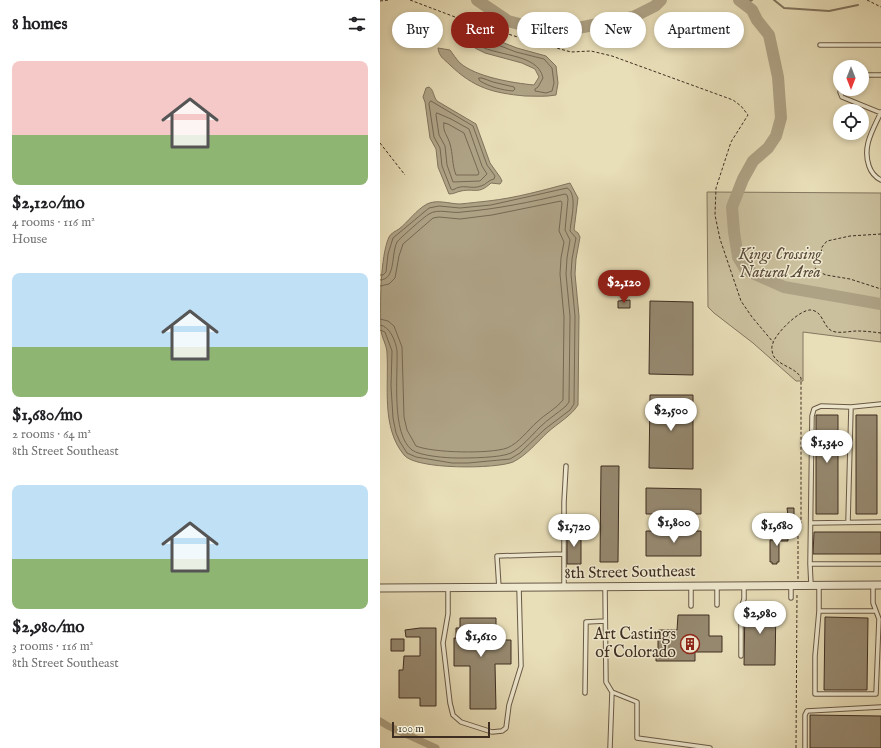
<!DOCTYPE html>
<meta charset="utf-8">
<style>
:root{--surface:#fff;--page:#f2f2f2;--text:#202124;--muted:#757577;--accent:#8f2418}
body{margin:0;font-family:"IM FELL English",serif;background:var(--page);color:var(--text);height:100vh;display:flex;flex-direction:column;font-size:15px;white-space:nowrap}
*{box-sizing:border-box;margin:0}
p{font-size:13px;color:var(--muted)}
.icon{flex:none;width:22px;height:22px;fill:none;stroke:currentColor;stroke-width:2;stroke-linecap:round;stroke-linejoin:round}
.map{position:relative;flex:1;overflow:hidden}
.details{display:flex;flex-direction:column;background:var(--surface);width:380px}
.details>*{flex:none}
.banner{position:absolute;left:12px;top:12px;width:380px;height:36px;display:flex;gap:8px}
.needle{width:26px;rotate:180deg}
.buttons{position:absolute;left:453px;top:60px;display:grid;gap:8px}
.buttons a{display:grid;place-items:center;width:36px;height:36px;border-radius:50%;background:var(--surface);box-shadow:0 2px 6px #0003;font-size:20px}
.scale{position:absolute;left:12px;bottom:10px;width:98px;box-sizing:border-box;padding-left:4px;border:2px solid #3e2d21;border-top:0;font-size:11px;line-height:14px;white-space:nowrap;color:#3e2d21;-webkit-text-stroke:3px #f0ead1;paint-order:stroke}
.price{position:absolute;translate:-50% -34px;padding:0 9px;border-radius:14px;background:#fff;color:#222;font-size:13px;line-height:26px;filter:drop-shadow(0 1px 2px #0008)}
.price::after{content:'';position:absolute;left:50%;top:24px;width:12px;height:9px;margin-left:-6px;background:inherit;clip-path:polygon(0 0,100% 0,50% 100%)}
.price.on{background:var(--accent);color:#fff}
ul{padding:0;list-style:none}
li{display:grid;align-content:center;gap:8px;height:212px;padding:0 12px}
li span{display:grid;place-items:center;height:124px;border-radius:8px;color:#555}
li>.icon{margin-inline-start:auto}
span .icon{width:72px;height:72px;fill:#fffc;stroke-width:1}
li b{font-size:17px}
h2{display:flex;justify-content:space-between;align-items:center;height:48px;padding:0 12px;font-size:17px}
.chip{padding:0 14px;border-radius:18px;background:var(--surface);box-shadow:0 2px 6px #0003;font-size:14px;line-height:36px}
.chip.on{background:var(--accent);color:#fff}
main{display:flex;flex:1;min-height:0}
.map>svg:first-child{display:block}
</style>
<main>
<section class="details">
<h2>8 homes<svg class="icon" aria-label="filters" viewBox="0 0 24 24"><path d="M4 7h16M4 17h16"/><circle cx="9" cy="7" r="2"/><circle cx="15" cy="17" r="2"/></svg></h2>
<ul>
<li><span style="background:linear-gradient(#f6c9c9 60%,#8fb573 0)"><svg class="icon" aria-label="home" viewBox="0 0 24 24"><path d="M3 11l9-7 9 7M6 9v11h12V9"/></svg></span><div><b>$2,120/mo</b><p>4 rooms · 116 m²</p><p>House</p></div></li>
<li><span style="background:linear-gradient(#bfe0f5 60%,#8fb573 0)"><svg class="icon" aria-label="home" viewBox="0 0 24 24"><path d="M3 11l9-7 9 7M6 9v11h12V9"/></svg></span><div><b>$1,680/mo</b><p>2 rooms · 64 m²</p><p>8th Street Southeast</p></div></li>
<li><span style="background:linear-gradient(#bfe0f5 60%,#8fb573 0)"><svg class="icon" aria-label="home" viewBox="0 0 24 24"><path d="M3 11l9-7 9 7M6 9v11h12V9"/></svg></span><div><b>$2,980/mo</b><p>3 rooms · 116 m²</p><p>8th Street Southeast</p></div></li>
</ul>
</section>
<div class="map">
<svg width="501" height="748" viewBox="0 0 501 748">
<rect width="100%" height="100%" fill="#e8deb8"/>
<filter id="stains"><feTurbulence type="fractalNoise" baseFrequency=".005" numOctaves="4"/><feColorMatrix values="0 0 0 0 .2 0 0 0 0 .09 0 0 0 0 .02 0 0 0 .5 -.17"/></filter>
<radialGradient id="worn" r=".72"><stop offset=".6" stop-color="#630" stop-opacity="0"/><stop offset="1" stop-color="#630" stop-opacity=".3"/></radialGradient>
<path fill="#cbc09e" stroke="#847660" d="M327 192 501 193V342L423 332V381H416L373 343 334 313 328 307Z"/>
<path fill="#aea285" stroke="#81735d" d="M92 35 119 41 137 48 166 56 176 66 178 83 176 95C165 97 156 96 145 96 113 93 94 88 70 65 64 59 59 57 58 48L70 50C73 54 76 59 80 63 96 77 133 83 154 85L159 77 155 69 142 63 105 53 95 48 90 44 89 39Z
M49 87C54 90 53 96 57 101L96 124 110 163 120 177 122 181 120 184 111 183C98 195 95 188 81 191 76 192 74 194 69 194L58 167 56 149 50 138 45 102 43 97 46 88Z
M190 183 198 198 194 230 198 233 200 237 196 259 195 274 199 316 198 405C191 416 178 423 168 432 157 442 147 455 133 462 116 469 36 470 24 455 1 427 9 386 7 353 7 345 1 337 1 329 0 306 0 257 9 237 11 233 16 231 19 229 28 222 36 210 47 204 57 199 70 204 80 204 90 203 99 202 108 201 136 198 164 190 190 183Z"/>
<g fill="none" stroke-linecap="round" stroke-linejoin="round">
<path stroke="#766853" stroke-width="1" d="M97 40 118 45 136 52 164 59 172 68 174 83 172 91 166 93 155 91V89L158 87 163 78C158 52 113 57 95 43V41Z
M99 78H102L113 82 134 87 135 89 133 91C122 90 110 87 100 81Z
M51 101 93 126 107 165 115 176 114 179C108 180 106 185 101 186 91 190 83 183 73 190L71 189 62 166 60 148 54 137 49 104Z
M57 113 71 119 89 129 102 166 107 174 100 181 73 182 67 165 65 146 59 135 56 115Z
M64 123 68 124 84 133 99 173 98 175H76C72 165 73 154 70 144 68 136 62 131 64 123Z
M0 275H3L6 272 8 254 13 238 49 208 59 206 80 208 111 205 187 188C198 194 191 219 190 231L196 238 192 259 191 274 195 316 194 404 190 410 165 429 140 453 130 459 88 463H72L36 457 27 453 20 442 16 433 13 418 11 386 12 351 5 332 0 330
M0 280C16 280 11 254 17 242 19 239 45 216 49 214 58 208 72 214 82 212 117 209 151 202 185 194L187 195 188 199 185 230 190 240 187 258 186 274 190 316 189 402 186 406C178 413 168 419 160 427 151 436 142 447 131 453 120 458 89 458 77 458 67 458 40 456 32 450 11 434 18 375 17 351 16 342 10 326 0 325
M0 286 9 284 15 278 19 256 23 244 53 218 59 217 80 219 112 215 181 201 182 203 179 231 184 242 181 258 180 274 184 317 183 400C176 409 165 414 157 422 148 430 139 443 127 448 110 454 53 453 36 446L27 430 24 417 22 347 14 326 8 321 0 319"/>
<path stroke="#81735d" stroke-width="2" d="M394 0 404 8 449 11 478 5
M364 4 372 0"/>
<path stroke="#aea285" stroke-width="7" d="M0 721 8 726 56 748"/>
<path stroke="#aea285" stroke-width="12" d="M97 0 128 21 173 33 253 17 275 6 281 0
M359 0 372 10 377 20 389 35 398 77 401 118 396 136 388 148 373 161 363 179 352 207 354 232 358 257 366 270 404 287 501 304"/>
</g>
<path fill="#968970" stroke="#3e2d21" d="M250 300V308H238V301Z
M270 301 313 302V375L269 374Z
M270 395H313V469L269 468Z
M436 415H458V514H436Z
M476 415H497V514H476Z
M221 466H239L238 562H220Z
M266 488 321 489V514H266Z
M407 508H414V516H408Z
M266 531H321V556H266Z
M399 531H408V541H399V562H397V564H392V562H390V540H399Z
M434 532H501V554H433Z
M187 533H201V564H187Z
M365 605H396L395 665H364Z
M298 615H329V636H342V652H315V661H276V653H278V630H297Z
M445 617 488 618 487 690H444Z
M80 618H116V640H131V664H115L116 709H90V666H74V638H76V628H80Z
M40 628H56V706H40V698H19V670H23L24 656H40V637H26L25 630Z
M11 639H24V651H11Z
M430 715 501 716V748H430Z"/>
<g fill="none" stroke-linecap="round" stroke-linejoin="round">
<g stroke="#685947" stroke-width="5.5">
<path id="lane" d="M440 45H501
M482 75H501
M461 89 460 92 462 97 501 113
M501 112C493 130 482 146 489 166 491 172 495 177 501 180
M468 522 471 407
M431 523 501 522
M430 564H501
M431 585 430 564 432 416 434 409 441 406 471 407 501 404
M184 586V502L186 466
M439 586V611L435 656V694H496L499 619 493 603V585
M225 587 226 682 232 692 230 748
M68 588V614L63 643 70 703 73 715 81 722 112 732 122 731 126 728 129 705 141 666 139 588
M119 588 117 556 183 554
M411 598V586
M337 605V587
M311 606V586
M439 611H496
M361 656V608L364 599V586
M232 692 257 702V738L330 748
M205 693 206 622 225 621
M425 748V715L427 711 501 707"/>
</g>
<g stroke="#685947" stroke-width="9">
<path id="street" d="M0 588 501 585"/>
</g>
<path stroke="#3e2d21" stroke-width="1" stroke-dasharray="3 2" stroke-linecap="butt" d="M30 0 83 20 144 39 191 52 211 51 232 56 353 100 361 106 368 115 351 142 336 188 335 215 340 239 361 301 372 317 393 342
M487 0 501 7
M0 1 9 0
M0 143 25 175
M501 234 470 236 447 241 442 247 441 253 436 260 435 267 437 271 446 275 470 279 501 289
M418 579V529L421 523V378C416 367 398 366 393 355 392 351 391 347 393 343 396 333 420 309 431 310 443 311 443 327 452 331 460 334 469 331 477 331 485 331 493 332 501 333
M416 748 417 593"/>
<use href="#lane" stroke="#f0ead1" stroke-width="3.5"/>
<use href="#street" stroke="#f0ead1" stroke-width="7"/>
</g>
<defs>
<g id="building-ring" transform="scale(1)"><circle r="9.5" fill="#f0ead1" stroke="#8f2418" stroke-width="1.5"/><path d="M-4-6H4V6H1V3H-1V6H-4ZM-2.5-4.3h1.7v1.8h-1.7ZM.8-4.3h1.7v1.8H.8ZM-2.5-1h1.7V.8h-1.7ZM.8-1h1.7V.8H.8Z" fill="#8f2418"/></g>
</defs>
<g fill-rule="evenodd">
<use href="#building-ring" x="310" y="644"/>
</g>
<g text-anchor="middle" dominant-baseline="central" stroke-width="3" stroke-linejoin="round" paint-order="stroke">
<g font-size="16" font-style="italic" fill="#5a4a3a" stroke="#f0ead1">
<text x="400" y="255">Kings Crossing<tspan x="400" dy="18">Natural Area</tspan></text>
</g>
<g font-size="16" fill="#3e2d21" stroke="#f0ead1">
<text transform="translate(250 573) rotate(-1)">8th Street Southeast</text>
</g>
<g font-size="16" fill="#3e2d21" stroke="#f0ead1" text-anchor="end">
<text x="296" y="635">Art Castings<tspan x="296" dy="18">of Colorado</tspan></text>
</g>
</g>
<rect width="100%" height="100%" filter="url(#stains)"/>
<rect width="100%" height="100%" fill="url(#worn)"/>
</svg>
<div class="buttons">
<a><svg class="needle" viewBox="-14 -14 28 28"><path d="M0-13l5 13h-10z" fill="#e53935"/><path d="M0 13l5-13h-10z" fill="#757577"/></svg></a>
<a><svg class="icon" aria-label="locate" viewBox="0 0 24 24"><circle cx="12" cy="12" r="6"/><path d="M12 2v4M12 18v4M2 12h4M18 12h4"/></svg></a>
</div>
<div class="scale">100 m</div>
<b class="price on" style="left:244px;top:304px">$2,120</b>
<b class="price" style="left:291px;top:432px">$2,500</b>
<b class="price" style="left:447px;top:464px">$1,340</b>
<b class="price" style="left:294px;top:544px">$1,800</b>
<b class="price" style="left:397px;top:547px">$1,680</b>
<b class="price" style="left:194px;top:548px">$1,720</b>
<b class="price" style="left:380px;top:635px">$2,980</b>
<b class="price" style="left:101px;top:658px">$1,610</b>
<div class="banner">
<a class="chip">Buy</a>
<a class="chip on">Rent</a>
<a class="chip">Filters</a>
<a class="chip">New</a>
<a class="chip">Apartment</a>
</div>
</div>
</main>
